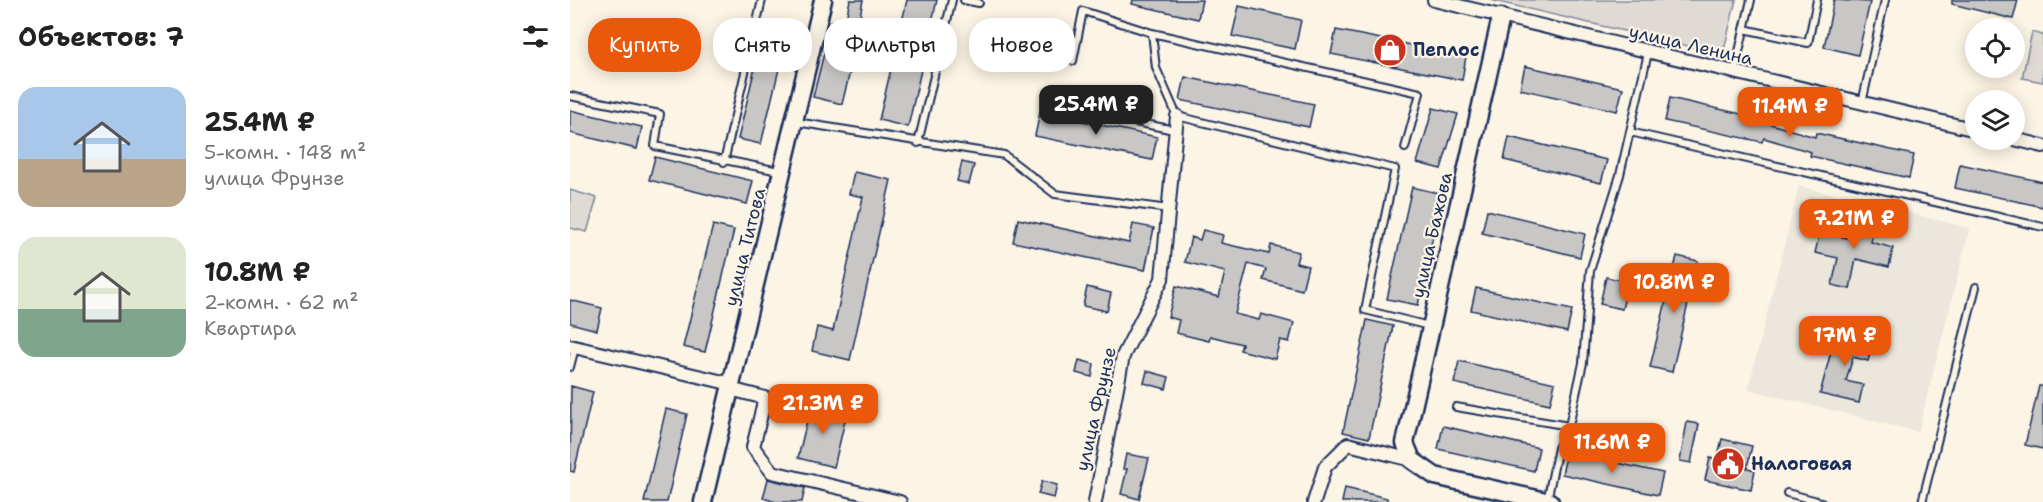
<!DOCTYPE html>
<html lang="ru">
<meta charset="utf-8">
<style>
:root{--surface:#fff;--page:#f2f2f2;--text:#222;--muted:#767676;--accent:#ea580c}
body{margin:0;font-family:"Shantell Sans",sans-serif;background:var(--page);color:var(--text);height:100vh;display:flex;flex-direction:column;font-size:22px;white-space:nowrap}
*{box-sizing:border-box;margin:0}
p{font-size:20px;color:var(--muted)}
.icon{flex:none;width:33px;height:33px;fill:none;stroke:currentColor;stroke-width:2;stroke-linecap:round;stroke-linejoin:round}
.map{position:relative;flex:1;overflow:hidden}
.details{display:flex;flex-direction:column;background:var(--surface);width:570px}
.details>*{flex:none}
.hud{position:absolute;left:18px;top:18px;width:570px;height:54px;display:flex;gap:12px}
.tools{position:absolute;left:1395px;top:18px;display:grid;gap:12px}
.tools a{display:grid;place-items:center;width:60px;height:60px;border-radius:50%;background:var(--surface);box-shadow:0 3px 15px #0003;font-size:30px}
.price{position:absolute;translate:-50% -51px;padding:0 14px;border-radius:12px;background:var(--accent);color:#fff;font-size:20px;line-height:39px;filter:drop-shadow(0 2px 3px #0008)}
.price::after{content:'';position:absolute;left:50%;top:36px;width:18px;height:14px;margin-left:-9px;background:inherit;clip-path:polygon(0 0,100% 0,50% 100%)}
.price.active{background:#222;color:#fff}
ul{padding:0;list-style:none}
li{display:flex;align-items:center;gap:18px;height:150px;padding:0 18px}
li span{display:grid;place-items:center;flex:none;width:168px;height:120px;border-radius:18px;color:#555}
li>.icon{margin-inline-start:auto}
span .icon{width:72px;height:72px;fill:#fffc;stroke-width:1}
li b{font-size:26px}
h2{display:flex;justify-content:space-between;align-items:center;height:72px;padding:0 18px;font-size:26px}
.chip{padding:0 21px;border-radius:24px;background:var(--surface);box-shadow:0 3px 15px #0003;font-size:21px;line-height:54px}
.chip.active{background:var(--accent);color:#fff}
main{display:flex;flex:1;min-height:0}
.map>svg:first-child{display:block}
</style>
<main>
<section class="details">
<h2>Объектов: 7<svg class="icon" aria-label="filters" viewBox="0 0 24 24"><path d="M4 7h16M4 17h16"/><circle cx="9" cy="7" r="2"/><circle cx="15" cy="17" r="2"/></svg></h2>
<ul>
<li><span style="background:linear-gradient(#a9c7e8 60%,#b9a48a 0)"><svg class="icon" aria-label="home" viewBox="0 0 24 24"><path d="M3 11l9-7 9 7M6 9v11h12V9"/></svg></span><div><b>25.4M ₽</b><p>5-комн. · 148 m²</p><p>улица Фрунзе</p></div></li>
<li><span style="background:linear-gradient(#dfe7d0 60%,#7fa58c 0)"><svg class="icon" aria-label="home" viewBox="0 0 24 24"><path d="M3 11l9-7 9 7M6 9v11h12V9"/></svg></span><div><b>10.8M ₽</b><p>2-комн. · 62 m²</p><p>Квартира</p></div></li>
</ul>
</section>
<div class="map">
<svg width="1473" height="502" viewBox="0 0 1473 502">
<rect width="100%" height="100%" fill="#fcf5e5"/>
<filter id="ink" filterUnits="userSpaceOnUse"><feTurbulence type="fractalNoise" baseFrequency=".0167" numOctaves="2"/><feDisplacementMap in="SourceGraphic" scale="12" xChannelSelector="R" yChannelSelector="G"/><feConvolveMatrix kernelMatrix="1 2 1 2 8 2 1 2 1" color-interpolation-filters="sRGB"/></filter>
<g filter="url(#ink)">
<path fill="#ece7dc" d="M1229 186 1400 228 1348 432 1178 389Z"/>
<path fill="#dfdbd4" stroke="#7d8599" stroke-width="1.5" d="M920 0H1166L1153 54Z
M1462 32 1473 35V82L1452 78Z
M0 190 27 198 17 232 0 228Z"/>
<path fill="#c8c7c6" stroke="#1b2f5e" stroke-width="1.5" d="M280 0H293L288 27 291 28 272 104 243 97 262 21 275 24Z
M337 0H367L338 127 309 120Z
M563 0H632L628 19 562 4Z
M1264 0 1300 2 1288 55 1254 47Z
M1382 0H1448L1443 19 1382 4Z
M669 6 731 20 725 49 662 36Z
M766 30 896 56 892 80 761 54Z
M191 42 214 48 191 144 168 139Z
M955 66 1053 88 1047 111 950 89Z
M615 77 744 104 739 127 610 100Z
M1100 98 1198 120 1197 123 1245 137 1246 133 1344 155 1339 178 1240 156 1241 152 1194 138 1192 142 1095 121Z
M863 108 888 114 871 169 847 163Z
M0 110 72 127 67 149 0 133Z
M470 112 587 137 582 160 465 136Z
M939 137 1037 160 1031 183 934 160Z
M85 157 183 181 177 204 79 180Z
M392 162 404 165 399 184 387 181Z
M1390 164 1473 182V207L1385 188Z
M284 172 321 180 280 360 242 351 247 327 263 331 293 197 279 194Z
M842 187 872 194 848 305 817 299Z
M917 210 1015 234 1010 257 912 233Z
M1289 212 1307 216 1301 242 1323 248 1319 267 1286 259 1280 289 1262 285 1268 258 1245 253 1250 232 1282 239Z
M448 219 559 243 563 224 584 228 575 270 443 242Z
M143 225 164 230 135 352 113 347Z
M633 230 653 235 651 243 699 254 701 245 729 252 726 263 738 266 732 290 693 280 696 269 678 264 665 314 689 320 691 314 724 323 719 342 710 340 705 359 670 350 672 344 640 336 639 341 606 333 609 320 598 317 606 286 649 297 655 272 615 262 621 237 630 240Z
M1107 256 1128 261 1102 372 1080 367Z
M1036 277 1059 282 1052 309 1030 304Z
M517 287 541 293 537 311 513 306Z
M906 288 1002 310 997 332 901 310Z
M0 300 32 308 27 330 0 323Z
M797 320 823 326 799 438 773 432Z
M1266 332 1303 342 1298 361 1283 357 1276 381 1293 385 1289 403 1250 394Z
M509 360 524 364 522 377 506 373Z
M889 361 985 383 980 404 884 383Z
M577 371 599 377 596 389 574 383Z
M1 386 23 392 4 472 0 471Z
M1469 386H1473V449L1455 445Z
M241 404 277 412 264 467 228 458Z
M96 409 117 414 97 502H74Z
M1117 422 1129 424 1121 463 1110 461Z
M873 426 969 448 964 471 868 449Z
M1152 439 1182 446 1177 468 1185 470 1181 490 1135 480 1140 458 1147 460Z
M997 452 1093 473 1088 495 992 474Z
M556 454 579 458 569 499 551 494 557 469H553Z
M198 479 235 488 232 502H206L193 498Z
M472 481 487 485 484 498 468 494Z
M775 488 817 498V502H772Z"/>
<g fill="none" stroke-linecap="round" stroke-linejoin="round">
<g stroke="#1b2f5e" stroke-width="10">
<path id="service" d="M394 0 409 3
M1174 29 1238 43 1247 0
M582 33 586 68 607 116 825 169 795 310 859 326
M503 61 513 11 582 33 850 93 835 148
M1164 73 1181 0
M0 96 90 114 85 146 209 171
M1292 103 1315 0
M479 104 604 130
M226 122 434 155 485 194 599 209
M1060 132 1473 227
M348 143 382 0
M154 162 192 0
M0 367 5 348
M886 407 999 426
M1217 493 1251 502
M977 501 988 448 999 426 1013 363 1020 271 1050 175 1078 53
M1352 502 1406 287"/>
</g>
<g stroke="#1b2f5e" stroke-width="16">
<path id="minor" d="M864 0 1406 130
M1444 139 1473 146
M0 346 162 384
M160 389 195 398 183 447 202 472 330 502
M525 502 553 356 592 279 607 116
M744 502 755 467 778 444 842 460"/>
</g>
<g stroke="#1b2f5e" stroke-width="21">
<path id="tertiary" d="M931 17 835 443 842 460 865 476 980 502
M133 502 253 0"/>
</g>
<use href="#service" stroke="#fcf5e5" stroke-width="6"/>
<use href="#minor" stroke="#fcf5e5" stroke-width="12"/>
<use href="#tertiary" stroke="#fcf5e5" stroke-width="16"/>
</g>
</g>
<defs>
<g id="shop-disc" transform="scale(1.725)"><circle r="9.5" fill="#c8321e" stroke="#fcf5e5"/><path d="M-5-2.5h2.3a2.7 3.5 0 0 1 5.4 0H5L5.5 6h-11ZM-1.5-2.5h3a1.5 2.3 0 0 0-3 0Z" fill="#fff"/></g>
<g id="civic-disc" transform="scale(1.725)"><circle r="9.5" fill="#c8321e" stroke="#fcf5e5"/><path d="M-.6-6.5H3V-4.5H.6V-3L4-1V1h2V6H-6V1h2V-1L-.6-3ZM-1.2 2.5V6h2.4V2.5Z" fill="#fff"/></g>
</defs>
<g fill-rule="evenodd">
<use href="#shop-disc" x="820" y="50"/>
<use href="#civic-disc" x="1158" y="464"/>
</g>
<g text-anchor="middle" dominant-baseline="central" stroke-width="4.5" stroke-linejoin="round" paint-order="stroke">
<g font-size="18" fill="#1b2f5e" stroke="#fcf5e5">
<text transform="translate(1121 45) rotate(13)">улица Ленина</text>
<text transform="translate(862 235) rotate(-77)">улица Бажова</text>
<text transform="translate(175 247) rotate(-76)">улица Титова</text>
<text transform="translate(526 409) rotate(-77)">улица Фрунзе</text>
</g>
<g font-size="18" font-weight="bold" fill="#1b2f5e" stroke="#fcf5e5" text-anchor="start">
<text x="843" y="50">Пеплос</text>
<text x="1181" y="464">Налоговая</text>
</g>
</g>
</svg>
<div class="tools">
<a><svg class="icon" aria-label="locate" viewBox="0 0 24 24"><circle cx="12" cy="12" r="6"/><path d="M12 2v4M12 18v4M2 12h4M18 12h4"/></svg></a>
<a><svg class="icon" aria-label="layers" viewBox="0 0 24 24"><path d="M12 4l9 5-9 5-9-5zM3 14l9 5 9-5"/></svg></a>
</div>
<b class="price active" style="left:526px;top:136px">25.4M ₽</b>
<b class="price" style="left:1220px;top:138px">11.4M ₽</b>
<b class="price" style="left:1284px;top:250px">7.21M ₽</b>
<b class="price" style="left:1104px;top:314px">10.8M ₽</b>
<b class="price" style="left:1275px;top:367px">17M ₽</b>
<b class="price" style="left:253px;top:435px">21.3M ₽</b>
<b class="price" style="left:1042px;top:474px">11.6M ₽</b>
<div class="hud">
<a class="chip active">Купить</a>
<a class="chip">Снять</a>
<a class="chip">Фильтры</a>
<a class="chip">Новое</a>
</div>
</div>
</main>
